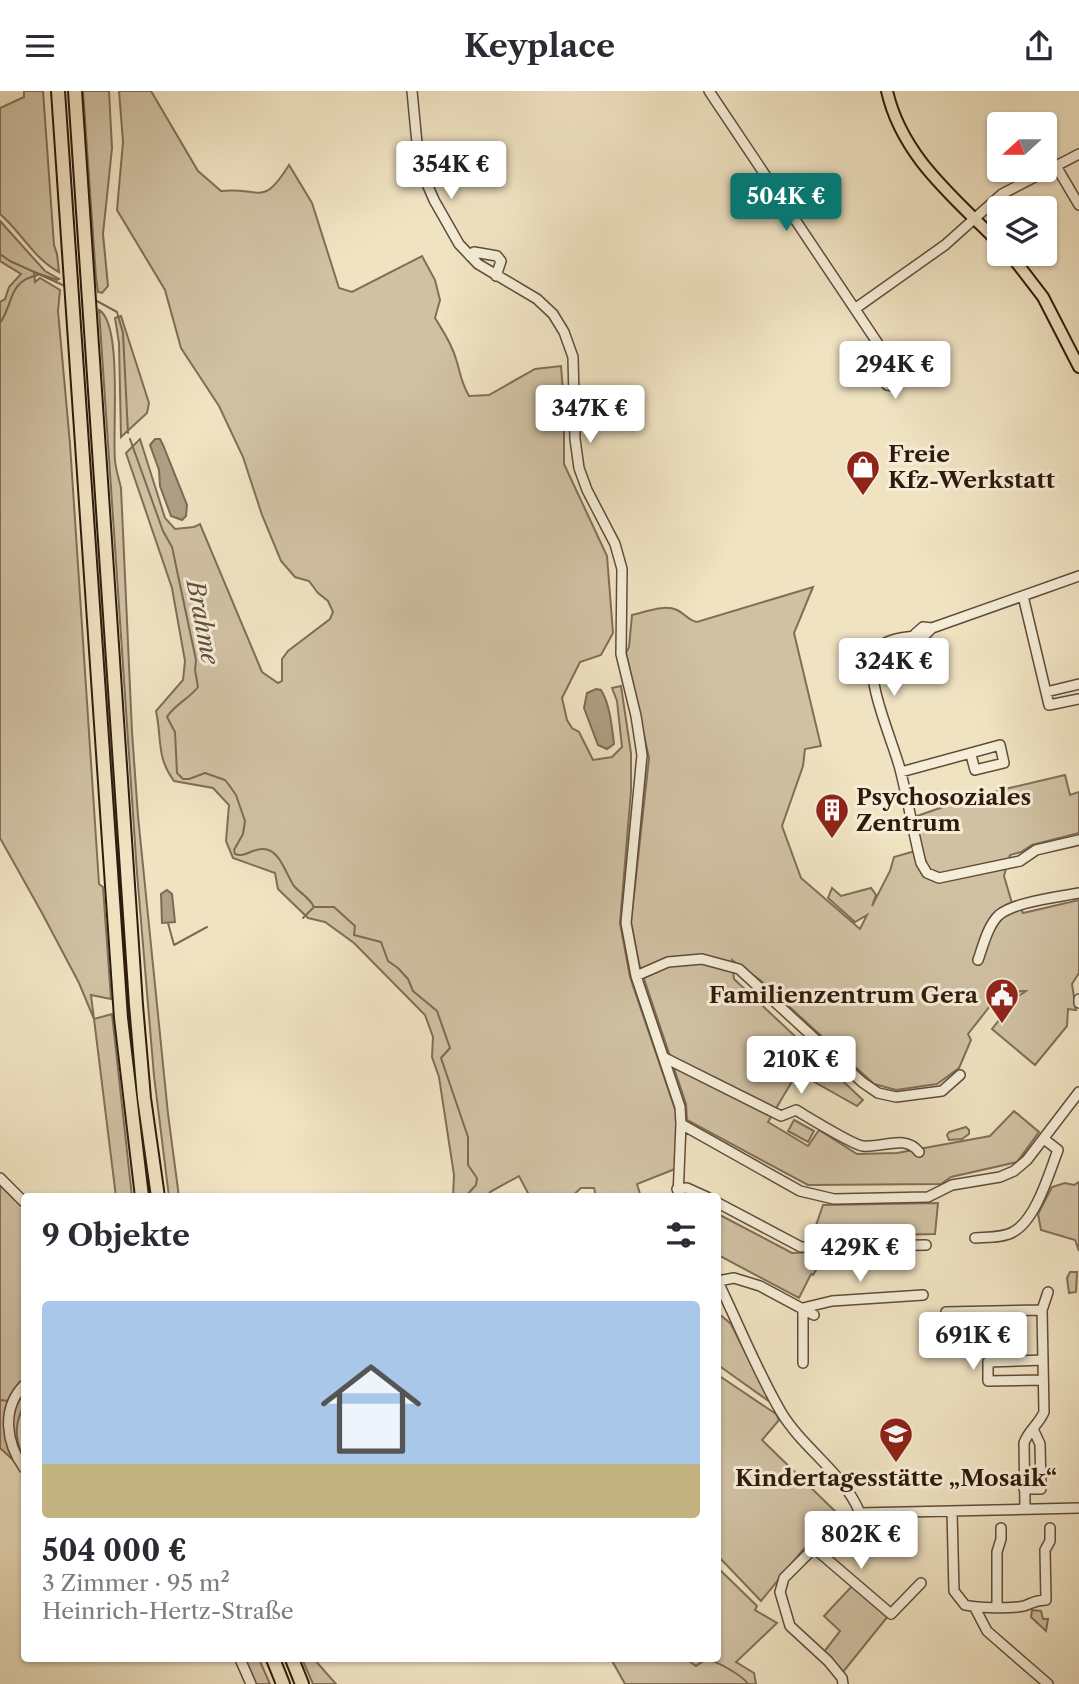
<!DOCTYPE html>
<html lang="de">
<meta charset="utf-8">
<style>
:root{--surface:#fff;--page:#f7f7f7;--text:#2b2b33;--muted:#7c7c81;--line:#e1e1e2;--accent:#0f766e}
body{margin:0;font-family:"Libre Caslon Text",serif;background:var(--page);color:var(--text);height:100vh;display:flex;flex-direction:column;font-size:26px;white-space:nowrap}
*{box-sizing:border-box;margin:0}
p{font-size:23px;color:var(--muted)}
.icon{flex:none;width:38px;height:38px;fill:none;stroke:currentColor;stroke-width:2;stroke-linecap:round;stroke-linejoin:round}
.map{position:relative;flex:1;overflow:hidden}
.details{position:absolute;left:21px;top:1102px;width:700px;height:469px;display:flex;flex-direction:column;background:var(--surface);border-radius:7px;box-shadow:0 2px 5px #0004}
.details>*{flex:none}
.needle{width:46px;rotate:249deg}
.tools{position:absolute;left:987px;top:21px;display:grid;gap:14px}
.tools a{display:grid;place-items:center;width:70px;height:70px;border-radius:7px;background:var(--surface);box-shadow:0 2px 5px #0004;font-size:35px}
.price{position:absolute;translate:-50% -60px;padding:0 16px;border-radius:7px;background:#fff;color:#222;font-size:23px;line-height:46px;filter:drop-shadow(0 2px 4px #0008)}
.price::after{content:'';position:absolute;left:50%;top:42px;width:21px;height:16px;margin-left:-10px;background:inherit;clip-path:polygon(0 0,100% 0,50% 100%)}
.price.on{background:var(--accent);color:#fff}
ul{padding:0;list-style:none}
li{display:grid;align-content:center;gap:14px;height:371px;padding:0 21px}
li+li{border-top:2px solid var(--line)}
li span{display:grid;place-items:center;height:217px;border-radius:7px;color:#555}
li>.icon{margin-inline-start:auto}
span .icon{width:126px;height:126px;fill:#fffc;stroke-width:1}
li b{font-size:30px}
h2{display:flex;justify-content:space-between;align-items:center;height:84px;padding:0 21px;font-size:30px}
header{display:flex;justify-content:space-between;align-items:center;height:91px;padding:0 21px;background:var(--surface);font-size:32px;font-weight:700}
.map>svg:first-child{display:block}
</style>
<header><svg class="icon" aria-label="menu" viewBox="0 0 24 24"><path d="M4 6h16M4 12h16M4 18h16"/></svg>Keyplace<svg class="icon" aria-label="share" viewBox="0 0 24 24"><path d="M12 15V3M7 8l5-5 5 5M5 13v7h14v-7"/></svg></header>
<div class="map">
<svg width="1079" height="1593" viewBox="0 0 1079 1593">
<rect width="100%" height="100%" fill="#f0e3c2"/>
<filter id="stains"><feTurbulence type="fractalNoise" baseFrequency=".00286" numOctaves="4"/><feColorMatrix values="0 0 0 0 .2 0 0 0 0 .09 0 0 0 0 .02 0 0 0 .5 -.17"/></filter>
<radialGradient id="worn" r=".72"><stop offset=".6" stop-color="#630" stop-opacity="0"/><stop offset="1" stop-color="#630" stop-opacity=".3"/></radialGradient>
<path fill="#d0c1a3" stroke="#806e58" stroke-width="2" d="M24 0H43L54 154 57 163 59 181C34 168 21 141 0 123V17L24 6Z
M83 0H109L112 57 103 143 108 195 102 202 98 201 96 187Z
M119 0H151L198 80 221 100C262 96 262 117 289 74L312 112 339 197 352 201 422 165 435 189 440 209 435 227C443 240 452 253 456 268 461 283 460 289 469 305L489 304 535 278 561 275 564 313V373L607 465 613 542 601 564 580 571 562 607 567 629 572 637 579 641 593 669 612 666 622 656 617 610 612 597 621 595 631 662V700L620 832 630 886 677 1024 675 1078 637 1093 641 1106H596L594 1097H581L571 1106H530L519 1085 490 1101 487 1106H453L454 1084 439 986 432 966 433 946 425 924 354 852 325 831 308 827 278 798 275 782 233 767 226 750 229 714 213 697 174 690C156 666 162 647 156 620L183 589 185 570 172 497 126 362 140 348 165 427 175 438 194 436 200 433 262 581 278 592 282 590V568L288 560 330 528 333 521 328 510 318 502 309 490 295 486 281 470 262 424 243 366 219 315 181 257 165 199 117 119 123 51Z
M0 130 45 180 59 188 57 189 34 181 35 191 40 187 60 199 58 220 70 353 99 793 103 796 111 908 91 904 94 928 112 923 132 1106H116L94 928 79 892 42 822 0 747V211L5 208 9 196 21 183 0 170Z
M99 219C123 232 112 342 115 370 116 379 119 388 121 397L132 641 138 725 168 1023 179 1106H169L154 985 137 782Z
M121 225 149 312 147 322 121 346 119 252 115 227Z
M813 496 794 542 821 655 805 658 803 675 782 735 801 787 860 838 867 824 855 831 828 807 832 797 841 805 871 797 876 804 872 815 890 780 894 766 922 758 914 726 975 705 1065 684 1070 704 1079 701V742L1032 754 1021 761 1010 764 1004 785 1014 819 1021 818 1023 822 1079 809V882L1072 893 1076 919 1068 918 1067 935 1035 974 992 938 1017 906 1026 900C1014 899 1007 907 999 915H990L968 943 971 949 959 977 937 993 896 999 874 993 760 889 732 869 734 888 863 1009 857 1015 802 984 794 987 768 1031 808 1055 819 1039 857 1063 897 1062 990 1045 1014 1020 1039 1041 1017 1071 951 1086 941 1093 808 1094 687 1029 686 1013 639 873 631 831 649 667 626 562 629 556 632 524C646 521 664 513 677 519 686 523 687 529 697 531Z
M794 1029 814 1040 808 1051 788 1040Z
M966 1036 969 1039V1043L962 1048 949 1049 947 1044 949 1041Z
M1079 1091V1160L1075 1149 1041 1139 1038 1123 1052 1096 1065 1092 1074 1094Z
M0 1093 24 1116V1315C15 1331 15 1345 21 1362L13 1369 0 1357Z
M938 1112 935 1143 812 1146 823 1114Z
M718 1123 792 1162 814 1161 818 1169 815 1175 818 1176 813 1184 811 1183 799 1207 718 1164Z
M1070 1181H1077L1076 1201 1069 1202 1067 1187Z
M718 1222 731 1233 770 1311 718 1274Z
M1008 1240V1247L1009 1240 1018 1243 1024 1249 1017 1256 982 1258 981 1241Z
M718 1284 776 1323 779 1329 762 1349 838 1423 802 1460 761 1510 718 1465Z
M718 1477 757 1515 755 1519 777 1532 736 1571 754 1582 756 1593H625L611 1568H718Z
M852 1495 889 1524 843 1581 824 1561 840 1540 824 1525Z
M1032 1519 1041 1520 1043 1528H1048L1046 1540 1031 1526Z
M243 1568H259L270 1593H255Z
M302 1568H314L336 1593H313Z"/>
<path fill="#af9f84" stroke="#7d6a54" stroke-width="2" d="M155 348H160L163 354 187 414 186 425 182 429 171 425 160 395 159 379 150 354Z
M596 598 601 599C610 613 612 637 614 653L607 658 598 654 584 617 587 602Z
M167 799 172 803 175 831 162 832 161 803Z"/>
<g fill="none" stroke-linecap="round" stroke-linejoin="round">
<path stroke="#7d6a54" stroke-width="2" d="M0 163 10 170 65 195
M95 209 117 221 123 242 128 342
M0 232C14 212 8 190 38 184
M130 348 163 440 172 456 196 569 195 579 198 596C189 608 175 613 167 626L175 641 177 682 183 688H189L205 682 225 689 229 694 236 704 245 730 243 743 234 759 235 763C245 767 251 758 262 758 280 757 286 784 294 795 301 803 309 806 314 816H334L355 835 354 844 381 851 388 870 398 877 408 888 413 900 437 920 450 957 441 967 468 1046V1074L477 1087 476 1094 465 1106
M303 827 314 816
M168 832 174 854 207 836
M0 1309 9 1310
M18 1309 24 1306
M22 1312 24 1309
M686 1568 696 1575C697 1574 705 1569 706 1569 715 1568 744 1586 748 1593"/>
<g stroke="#614c3a" stroke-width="12">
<path id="minor" d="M412 0 418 63 424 86 434 109 459 153 478 173 537 208 553 223 564 241 573 266 575 348 579 377 587 399 615 453 622 478 621 563 636 625 642 664 626 832 636 885 680 1016 681 1033 678 1106
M709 0 899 284 900 289 893 295 887 294 883 289 888 268
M1056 75 1079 114
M470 165 474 161 497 165 501 170 496 185
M856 217 945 154 1002 103 1079 63
M1023 505 1049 614 1079 608
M932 537 925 544C910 546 880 546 874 564 865 589 893 651 900 678 908 709 913 741 921 772L927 782 939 787 1020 770 1036 759 1079 749
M915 543 923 536 932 537 1079 485
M1046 601 1079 593
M901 681 1000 654 1004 672 975 679 971 664
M978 869C983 855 988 834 999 824 1014 811 1059 806 1079 802
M636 885 668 871 702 868 739 878 862 991 878 1002 896 1006 942 1000 960 984
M1079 908V912
M665 967 781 1025 796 1019C808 1026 853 1054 863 1055 883 1057 905 1043 919 1061
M681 1033 800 1100 834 1108 928 1106 952 1094 1000 1086 1014 1080 1027 1069 1079 1001
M0 1087 24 1111
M677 1098 687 1097 707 1106
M718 1112 801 1156 926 1154
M975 1147C987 1146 1003 1147 1013 1141 1036 1129 1049 1082 1058 1059L1044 1048
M718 1190 734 1187 760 1195 814 1224
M718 1191C739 1234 757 1280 781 1321 804 1359 843 1381 860 1422
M946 1221 1042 1219
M1043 1269 988 1271V1290L1043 1289
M803 1272V1217L832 1210 923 1204
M24 1294C1 1318 6 1352 24 1377
M1024 1398H1041L1040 1353 1033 1338
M1025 1417 1024 1352C1028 1340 1039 1333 1044 1321L1042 1219 1048 1201
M952 1420 954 1500 965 1514C977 1517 1012 1518 1024 1515 1033 1512 1035 1509 1046 1509L1045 1459 1050 1450V1437
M860 1422 1079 1417
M814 1457 891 1523 921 1492
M997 1516V1461L1001 1448V1437
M975 1517 987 1540 1048 1593
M240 1568 251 1593
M843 1593 842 1587 828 1570 790 1535 780 1501 784 1487 830 1441 860 1422"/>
</g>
<g stroke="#311a0c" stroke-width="14">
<path id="major" d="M887 0C902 66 954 106 999 152
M1010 163 1043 206 1079 276"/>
</g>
<g stroke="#311a0c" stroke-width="16">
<path id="highway" d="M58 0 121 927 142 1106
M75 0 136 914 144 1007 158 1106
M273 1568 283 1593
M292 1568 302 1593"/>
</g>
<use href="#minor" stroke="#f5edd7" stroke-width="9"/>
<use href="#major" stroke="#f0e3c2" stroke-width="10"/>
<use href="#highway" stroke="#f0e3c2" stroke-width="12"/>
</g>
<defs>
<g id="shop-pin" transform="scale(1.75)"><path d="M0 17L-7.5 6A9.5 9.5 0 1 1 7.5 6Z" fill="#8f2418" stroke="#f5edd7"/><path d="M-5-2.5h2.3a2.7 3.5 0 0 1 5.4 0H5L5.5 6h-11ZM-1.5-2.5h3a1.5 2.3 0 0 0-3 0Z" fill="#fff"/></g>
<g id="building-pin" transform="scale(1.75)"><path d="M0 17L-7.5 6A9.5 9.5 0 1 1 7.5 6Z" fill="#8f2418" stroke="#f5edd7"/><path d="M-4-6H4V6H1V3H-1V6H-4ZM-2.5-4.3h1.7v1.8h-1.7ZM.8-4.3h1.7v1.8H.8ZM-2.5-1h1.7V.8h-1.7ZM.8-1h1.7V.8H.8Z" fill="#fff"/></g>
<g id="civic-pin" transform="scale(1.75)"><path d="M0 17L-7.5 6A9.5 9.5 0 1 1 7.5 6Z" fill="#8f2418" stroke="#f5edd7"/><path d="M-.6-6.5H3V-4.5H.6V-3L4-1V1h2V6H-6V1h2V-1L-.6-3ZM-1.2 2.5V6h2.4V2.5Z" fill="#fff"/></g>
<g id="school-pin" transform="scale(1.75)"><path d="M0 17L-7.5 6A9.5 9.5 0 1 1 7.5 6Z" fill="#8f2418" stroke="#f5edd7"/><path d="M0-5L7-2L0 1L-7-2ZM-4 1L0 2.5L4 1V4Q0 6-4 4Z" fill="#fff"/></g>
</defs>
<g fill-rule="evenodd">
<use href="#shop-pin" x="863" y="376"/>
<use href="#building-pin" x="832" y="719"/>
<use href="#civic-pin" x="1002" y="904"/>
<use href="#school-pin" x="896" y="1343"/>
</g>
<g text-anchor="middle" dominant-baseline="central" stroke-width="6" stroke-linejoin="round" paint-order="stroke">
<g font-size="23" font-weight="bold" fill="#311a0c" stroke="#f5edd7" text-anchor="start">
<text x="888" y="363">Freie<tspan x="888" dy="26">Kfz-Werkstatt</tspan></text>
<text x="856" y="706">Psychosoziales<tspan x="856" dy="26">Zentrum</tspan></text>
<text x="978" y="904" text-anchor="end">Familienzentrum Gera</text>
<text x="896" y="1387" text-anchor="middle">Kindertagesstätte „Mosaik“</text>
</g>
<g font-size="24" font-style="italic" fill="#634f3c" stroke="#f5edd7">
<text transform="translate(203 531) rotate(79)">Brahme</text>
</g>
</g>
<rect width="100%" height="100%" filter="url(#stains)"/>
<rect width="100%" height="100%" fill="url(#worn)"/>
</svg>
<div class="tools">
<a><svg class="needle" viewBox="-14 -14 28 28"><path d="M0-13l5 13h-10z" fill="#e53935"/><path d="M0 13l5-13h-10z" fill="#7c7c81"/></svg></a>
<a><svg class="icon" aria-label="layers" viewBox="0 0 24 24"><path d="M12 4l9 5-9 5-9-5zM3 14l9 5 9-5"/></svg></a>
</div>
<b class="price" style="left:451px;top:110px">354K €</b>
<b class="price on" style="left:786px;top:142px">504K €</b>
<b class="price" style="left:895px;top:310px">294K €</b>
<b class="price" style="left:590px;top:354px">347K €</b>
<b class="price" style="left:894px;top:607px">324K €</b>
<b class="price" style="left:801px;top:1005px">210K €</b>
<b class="price" style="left:860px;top:1193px">429K €</b>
<b class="price" style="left:973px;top:1281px">691K €</b>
<b class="price" style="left:861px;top:1480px">802K €</b>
<section class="details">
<h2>9 Objekte<svg class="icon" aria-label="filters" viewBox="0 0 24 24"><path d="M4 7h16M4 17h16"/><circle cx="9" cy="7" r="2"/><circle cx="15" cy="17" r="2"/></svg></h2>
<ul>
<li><span style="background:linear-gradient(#a9c7e8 75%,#c2b280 0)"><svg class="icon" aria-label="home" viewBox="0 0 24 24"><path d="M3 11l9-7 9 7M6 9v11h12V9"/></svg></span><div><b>504 000 €</b><p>3 Zimmer · 95 m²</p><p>Heinrich-Hertz-Straße</p></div></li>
</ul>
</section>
</div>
